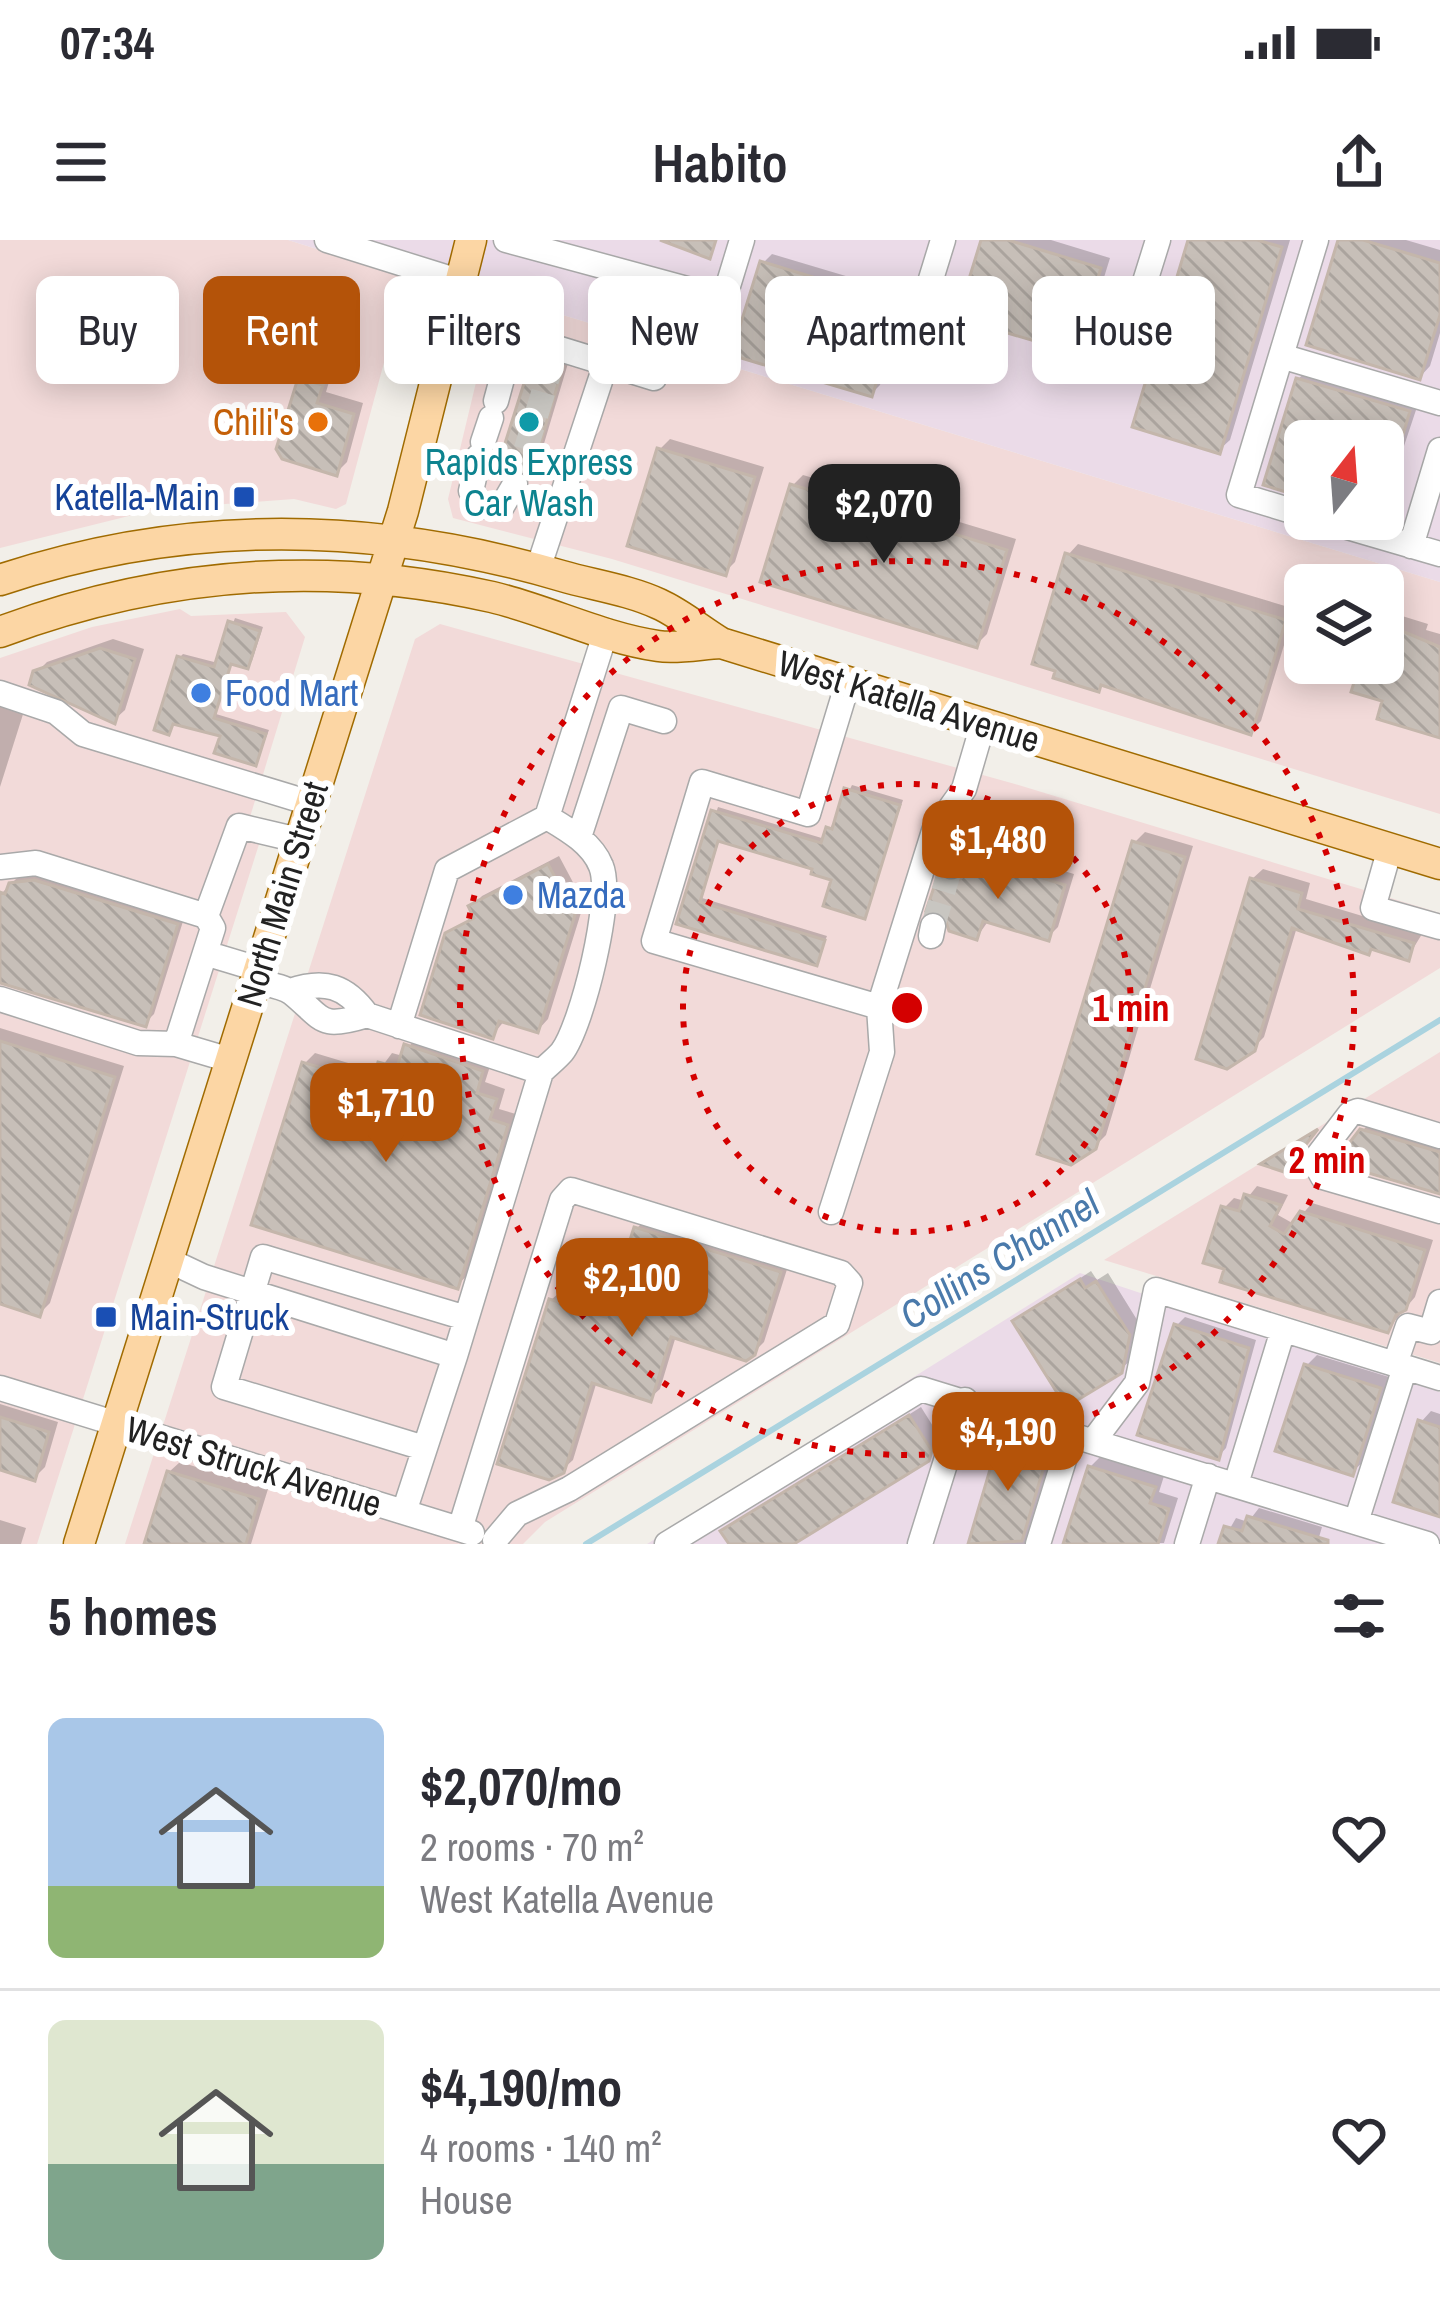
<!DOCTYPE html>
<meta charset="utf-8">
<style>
:root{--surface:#fff;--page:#f2f2f3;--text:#2b2b33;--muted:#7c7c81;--line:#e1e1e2;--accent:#b45309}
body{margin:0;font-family:"Archivo Narrow",sans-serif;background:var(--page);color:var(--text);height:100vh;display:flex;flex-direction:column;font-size:45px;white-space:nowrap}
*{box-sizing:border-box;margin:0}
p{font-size:39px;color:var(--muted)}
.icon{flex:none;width:66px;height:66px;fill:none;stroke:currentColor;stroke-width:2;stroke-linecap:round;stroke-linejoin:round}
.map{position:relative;height:1304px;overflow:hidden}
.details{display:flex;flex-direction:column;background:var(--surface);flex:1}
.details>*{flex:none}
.banner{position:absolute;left:36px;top:36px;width:1368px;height:108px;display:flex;gap:24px}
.needle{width:78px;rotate:17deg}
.buttons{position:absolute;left:1284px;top:180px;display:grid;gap:24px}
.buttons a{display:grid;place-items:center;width:120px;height:120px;border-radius:18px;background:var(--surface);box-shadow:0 6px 30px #0003;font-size:60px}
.price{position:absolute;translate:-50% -102px;padding:0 27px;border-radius:24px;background:var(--accent);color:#fff;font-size:39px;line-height:78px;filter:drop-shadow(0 3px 6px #0008)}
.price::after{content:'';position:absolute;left:50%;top:72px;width:36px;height:27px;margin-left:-18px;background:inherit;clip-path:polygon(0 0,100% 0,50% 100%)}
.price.active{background:#222;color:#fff}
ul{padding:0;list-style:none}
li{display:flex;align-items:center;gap:36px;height:300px;padding:0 48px}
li+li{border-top:3px solid var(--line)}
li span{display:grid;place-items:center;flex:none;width:336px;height:240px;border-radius:18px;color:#555}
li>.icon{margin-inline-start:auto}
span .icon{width:144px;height:144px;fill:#fffc;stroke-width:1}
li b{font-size:51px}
h2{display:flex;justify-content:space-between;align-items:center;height:144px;padding:0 48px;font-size:51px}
.chip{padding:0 42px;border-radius:18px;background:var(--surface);box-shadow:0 6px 30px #0003;font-size:42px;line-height:108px}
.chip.active{background:var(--accent);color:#fff}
.status{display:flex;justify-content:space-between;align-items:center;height:84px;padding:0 60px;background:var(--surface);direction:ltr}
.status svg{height:33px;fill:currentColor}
header{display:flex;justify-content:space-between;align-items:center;height:156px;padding:0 48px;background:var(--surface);font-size:54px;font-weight:600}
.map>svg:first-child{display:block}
</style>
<div class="status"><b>07:34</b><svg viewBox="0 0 49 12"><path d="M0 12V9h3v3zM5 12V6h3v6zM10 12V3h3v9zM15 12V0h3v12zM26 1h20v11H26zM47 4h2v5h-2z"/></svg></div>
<header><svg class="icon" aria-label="menu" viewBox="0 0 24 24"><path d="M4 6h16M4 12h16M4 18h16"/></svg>Habito<svg class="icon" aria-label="share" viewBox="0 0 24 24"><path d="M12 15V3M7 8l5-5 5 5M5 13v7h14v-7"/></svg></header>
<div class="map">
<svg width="1440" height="1304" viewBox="0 0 1440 1304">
<defs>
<pattern id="building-back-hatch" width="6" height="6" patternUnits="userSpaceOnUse" patternTransform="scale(3)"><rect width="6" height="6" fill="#c7bfb8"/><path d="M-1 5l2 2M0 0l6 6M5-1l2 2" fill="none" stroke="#aba49e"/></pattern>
</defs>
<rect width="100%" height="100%" fill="#f2efe9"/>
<path fill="#f2dad9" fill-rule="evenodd" d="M0 0H288L407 37 346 264 336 269 294 259 157 269 0 308Z
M497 55 1440 342V574L612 319 453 278 448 259ZM1305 345H1383V423H1305Z
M180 369 191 376 286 372 305 397 250 577 261 598 37 1304H0V418L92 387Z
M440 384 1015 544 1440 673V728L545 1282 523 1304H125L415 399Z
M1440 812V1123L1104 1020Z"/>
<path fill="#ebdbe8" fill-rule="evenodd" d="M288 0H1440V342L497 55 407 37ZM1305 201H1383V279H1305Z
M1080 1033 1440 1152V1304H647Z"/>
<path fill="#0003" d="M984 0H1051L1110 18 1085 99 1074 110Z
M1191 0H1290L1230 200 1219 210Z
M1341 0H1406L1440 10V93L1430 126 1420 137Z
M772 14 886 48 883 56 895 60 892 69 899 80 880 145 871 154 763 23Z
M542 112 569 120 537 227 530 234 534 119Z
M311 129 331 135 326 152 363 163 347 222 336 233 300 139Z
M1309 129 1419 161 1383 269V201H1305V254L1298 139Z
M670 199 764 227 735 322 725 332 659 210Z
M803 235 1016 299 987 394 977 404 793 245Z
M1078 304 1295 369 1261 481 1250 492 1104 443 1098 449 1068 315Z
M1386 371 1428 384 1426 390 1440 394V495L1386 459 1363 423H1383Z
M235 378 263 387 252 421 248 426 232 421 216 474 269 490 256 523 223 494 175 481 168 492 179 418 183 414 218 423Z
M113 399 144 409 125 470 114 480 36 433 47 422Z
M0 460 25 468 0 547Z
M852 545 903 560 864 675 835 638 816 627 720 598 702 658 827 696 816 723 680 682 718 567 825 599Z
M1145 592 1193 606 1106 895 1094 907 1135 602Z
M1004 613 1074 634 1058 687 1048 697 989 680 977 697 940 637 951 626 969 633Z
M559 616 584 663 548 779 538 790 505 780 492 796 447 695 476 674 472 667 482 656Z
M1263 629 1310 643 1306 659 1422 694 1408 717 1297 687 1264 797 1253 808 1252 639Z
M45 632 185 675 154 774 145 783 0 741 2 653 21 634Z
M0 788 124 826 50 1063 40 1073 0 1061Z
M417 795 492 820 485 842 505 849 499 869 516 874 468 1035 457 1045 304 824 315 813 378 832 392 813 403 816Z
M1373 880 1440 900V951L1362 891Z
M1257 946 1288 955 1278 975 1294 984 1312 963 1433 1000 1415 1057 1387 1090 1227 1027 1224 968 1234 958 1245 961Z
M646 979 789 1023 764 1102 753 1113 676 1096 660 1149 650 1158 597 1141 573 1220 562 1230 551 1060 561 1051 612 1067 637 988Z
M1091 1031 1097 1040 1108 1033 1139 1083 1132 1119 1120 1130 1016 1081Z
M1185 1077 1256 1100 1226 1208 1218 1217 1176 1086Z
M1317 1115 1389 1137 1363 1222 1352 1232 1306 1126Z
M0 1164 58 1182 45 1227 34 1238 0 1227Z
M921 1167 941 1199 927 1219 724 1291Z
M1431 1171 1440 1174V1272L1421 1182Z
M1012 1190 1057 1203 1027 1304H971L1001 1200Z
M1101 1216 1164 1236 1159 1252 1178 1258 1164 1303 1066 1304 1090 1227Z
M180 1222 268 1249 251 1304H147L169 1232Z
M1259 1268 1322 1287 1317 1304H1221L1236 1278 1248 1282Z
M0 1280 26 1288 21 1304H0Z"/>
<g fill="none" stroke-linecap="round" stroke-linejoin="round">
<path stroke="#aad3df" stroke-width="6" d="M586 1304 1440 780"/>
</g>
<path fill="url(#building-back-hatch)" stroke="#c4b6ab" stroke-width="3" d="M660 0H716L710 19Z
M981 0H1008L1101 28 1075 113 957 78Z
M1188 0H1257L1282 7 1220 214 1132 187Z
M1338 0H1363L1440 23V75L1420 140 1306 105Z
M760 21 879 57 877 65 888 68 885 79 892 91 872 157 731 115Z
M532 118 563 127 530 238 514 228 499 239 494 238Z
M298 138 323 145 317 163 354 174 337 236 282 219 276 209Z
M1296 138 1410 171 1387 249 1383 201H1305V258L1263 245Z
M657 208 755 237 726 336 627 306Z
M790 244 1007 310 977 408 760 342Z
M1065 313 1286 380 1251 495 1101 445 1099 452 1053 438 1055 431 1032 424Z
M228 381 260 391 248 429 231 424 214 478 266 494 256 526 214 513 220 496 173 484 169 495 154 490 177 416 214 427Z
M1383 383 1440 407V498L1377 479 1382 461 1351 452 1360 423H1383Z
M100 408 135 419 115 484 29 445 33 431Z
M844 548 900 565 865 679 823 666 831 640 811 634 812 629 718 601 700 662 825 700 817 726 676 684 711 570 821 603 826 587 832 589Z
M1132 601 1185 617 1096 909 1071 925 1037 914Z
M990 622 1065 645 1049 701 983 681 977 700 949 691 943 673 926 671 938 635 956 642 972 629 987 633Z
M548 624 575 675 538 793 499 781 493 799 420 775 445 693 474 678 468 666Z
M1250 638 1302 653 1298 669 1414 703 1409 721 1371 709 1369 715 1292 688 1255 811 1227 829 1196 819Z
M34 640 178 684 146 787 0 743V652L5 654 9 643Z
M0 801 115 837 40 1077 0 1064Z
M404 804 483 831 477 853 497 859 490 879 508 885 458 1049 251 985 302 822 372 843 378 822 397 827Z
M1318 889 1300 912 1296 936 1260 924Z
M1360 889 1440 912V954L1334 923Z
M1244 954 1281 965 1270 986 1284 994 1300 971 1425 1010 1406 1070 1396 1075 1388 1093 1220 1042 1224 1029 1203 1023 1221 966 1239 971Z
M634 987 781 1032 755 1115 746 1121 671 1097 651 1162 592 1143 564 1233 549 1240 497 1224 549 1059 606 1077Z
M1080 1039 1085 1048 1096 1041 1130 1095 1122 1133 1066 1167 1012 1081Z
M1174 1084 1249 1108 1219 1220 1137 1195Z
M1304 1124 1381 1148 1353 1236 1275 1211Z
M909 1175 932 1211 929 1221 794 1304H729L720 1291Z
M0 1177 49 1192 35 1241 0 1230Z
M1418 1180 1440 1187V1277L1393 1262Z
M999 1199 1048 1213 1022 1301 968 1304Z
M1088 1226 1156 1247 1150 1263 1169 1269 1158 1304H1063Z
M167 1231 259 1259 246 1304H144Z
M1247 1276 1328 1300V1304H1218L1224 1286 1242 1291Z"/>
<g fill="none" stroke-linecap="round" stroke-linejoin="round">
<path stroke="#c8c6c1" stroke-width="24" stroke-dasharray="24 12" stroke-linecap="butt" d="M515 244 552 124
M933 686 951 626"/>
<g stroke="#a9a9a9" stroke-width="27">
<path id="minor" d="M327 0 461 42
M506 0 724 59 742 0
M453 76 654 138
M1133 80 1158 0
M905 81 927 52 943 0
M1281 116 1440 163
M508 121 515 95
M496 161 503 135
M483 202 491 178
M479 216 471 251 482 266 501 268 515 244
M1305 275 1239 255 1316 0
M1320 279 1440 314
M1411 306 1440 210
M538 329 606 123
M848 442 808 574 702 542 654 701 879 767
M0 453 56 472 83 494 310 563
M547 577 606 391
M579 597 621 468 664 481
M1390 608 1373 668 1440 687
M951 626 965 580
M0 627 36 623 206 676
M931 696 933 686
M205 713 176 804 230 820
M258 729 205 713 213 688 206 676 239 586 298 600
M255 741C266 744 283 746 292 753 324 779 319 790 367 775
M290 751C325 739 346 746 367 775L541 832
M0 759 138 803 176 804
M399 786 447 630 547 577C567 589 592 603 601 626 614 657 582 786 562 812 556 819 548 825 541 832L455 1116
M1440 896 1358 871 1350 874 1314 921 1323 937 1440 971
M831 972 882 812 879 767 934 591 964 549 983 484
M168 1020 204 1037 455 1116 404 1272
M1395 1124 1408 1086 1431 1092 1440 1062
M0 1148 472 1293
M1094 1200 1137 1143 1156 1050 1440 1138
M424 1208 224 1147 263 1017 466 1078
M1236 1244 1283 1090
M1356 1282 1405 1127
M460 1289 562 960 571 950 841 1033 850 1043 837 1084 569 1249 517 1274 495 1300
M667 1304 921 1149 1427 1304
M920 1304 965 1160
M1038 1304 1072 1194
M1187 1304 1208 1236"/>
</g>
<g stroke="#a06b00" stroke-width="33">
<path id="major" d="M0 340C186 278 374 281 562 336 593 345 629 350 659 364 681 374 701 391 721 403L1440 624
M0 392C161 332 324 319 492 357 547 370 602 398 658 406 677 409 701 404 721 403
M79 1304 403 271 471 0"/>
</g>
<use href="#minor" stroke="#fff" stroke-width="24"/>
<use href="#major" stroke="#fcd6a4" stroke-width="30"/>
</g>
<g fill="none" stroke="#d40000" stroke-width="6" stroke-dasharray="6 12">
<circle cx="907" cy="768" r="224"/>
<circle cx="907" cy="768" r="447"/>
</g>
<circle fill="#e8710a" stroke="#fff" stroke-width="4.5" cx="318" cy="182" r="12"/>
<circle fill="#0f9aa8" stroke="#fff" stroke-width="4.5" cx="529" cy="182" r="12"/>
<g fill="#1a4fb4" stroke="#fff" stroke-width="4.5">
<rect x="232" y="245" width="24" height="24" rx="6"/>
<rect x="94" y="1065" width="24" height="24" rx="6"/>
</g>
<g fill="#3f7fe0" stroke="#fff" stroke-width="4.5">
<circle cx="201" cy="453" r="12"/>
<circle cx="513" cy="655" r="12"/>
</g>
<g text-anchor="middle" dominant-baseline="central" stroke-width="12" stroke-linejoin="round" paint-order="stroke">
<g font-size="36" fill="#c56008" stroke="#fff" text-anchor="end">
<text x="294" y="182">Chili's</text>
</g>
<g font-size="36" fill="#0d838f" stroke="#fff">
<text x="529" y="222">Rapids Express<tspan x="529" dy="41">Car Wash</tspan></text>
</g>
<g font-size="36" fill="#164399" stroke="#fff" text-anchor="end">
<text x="220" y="257">Katella-Main</text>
<text x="130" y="1077" text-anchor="start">Main-Struck</text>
</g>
<g font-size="36" fill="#366cbe" stroke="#fff" text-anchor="start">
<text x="225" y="453">Food Mart</text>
<text x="537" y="655">Mazda</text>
</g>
<g font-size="36" fill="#222" stroke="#fff">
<text transform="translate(909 461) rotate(17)">West Katella Avenue</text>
<text transform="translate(282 654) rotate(-73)">North Main Street</text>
<text transform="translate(254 1226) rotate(17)">West Struck Avenue</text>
</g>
<g font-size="39" font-style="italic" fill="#4a7aab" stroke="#fff">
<text transform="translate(999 1019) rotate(-32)">Collins Channel</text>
</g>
</g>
<circle cx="907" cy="768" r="18" fill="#d40000" stroke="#fff" stroke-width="6"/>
<g font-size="36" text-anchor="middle" font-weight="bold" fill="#d40000" stroke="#fff" stroke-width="12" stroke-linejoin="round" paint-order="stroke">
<text x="1131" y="781">1 min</text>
<text x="1327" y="933">2 min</text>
</g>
</svg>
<div class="buttons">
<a><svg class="needle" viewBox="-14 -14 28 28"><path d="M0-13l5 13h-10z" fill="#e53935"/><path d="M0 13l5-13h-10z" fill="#7c7c81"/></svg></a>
<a><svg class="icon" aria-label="layers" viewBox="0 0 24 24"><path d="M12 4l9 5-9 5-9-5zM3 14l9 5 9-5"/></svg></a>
</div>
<b class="price active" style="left:884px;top:326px">$2,070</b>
<b class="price" style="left:998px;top:662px">$1,480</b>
<b class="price" style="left:386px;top:925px">$1,710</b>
<b class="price" style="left:632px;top:1100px">$2,100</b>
<b class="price" style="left:1008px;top:1254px">$4,190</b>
<div class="banner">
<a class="chip">Buy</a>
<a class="chip active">Rent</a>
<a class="chip">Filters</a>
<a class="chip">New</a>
<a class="chip">Apartment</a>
<a class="chip">House</a>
</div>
</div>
<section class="details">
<h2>5 homes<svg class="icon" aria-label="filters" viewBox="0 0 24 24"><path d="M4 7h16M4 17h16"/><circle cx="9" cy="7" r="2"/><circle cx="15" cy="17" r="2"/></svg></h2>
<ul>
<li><span style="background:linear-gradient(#a9c7e8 70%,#8fb573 0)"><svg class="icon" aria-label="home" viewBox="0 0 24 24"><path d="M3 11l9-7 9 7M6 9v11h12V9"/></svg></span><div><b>$2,070/mo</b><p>2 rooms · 70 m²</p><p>West Katella Avenue</p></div><svg class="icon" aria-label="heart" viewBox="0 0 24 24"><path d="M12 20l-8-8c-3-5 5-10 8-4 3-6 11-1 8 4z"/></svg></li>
<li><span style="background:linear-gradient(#dfe7d0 60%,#7fa58c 0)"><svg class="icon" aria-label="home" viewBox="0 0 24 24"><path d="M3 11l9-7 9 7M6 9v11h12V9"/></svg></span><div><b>$4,190/mo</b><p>4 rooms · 140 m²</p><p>House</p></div><svg class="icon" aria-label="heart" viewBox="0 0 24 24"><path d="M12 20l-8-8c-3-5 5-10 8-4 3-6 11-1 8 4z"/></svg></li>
</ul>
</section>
